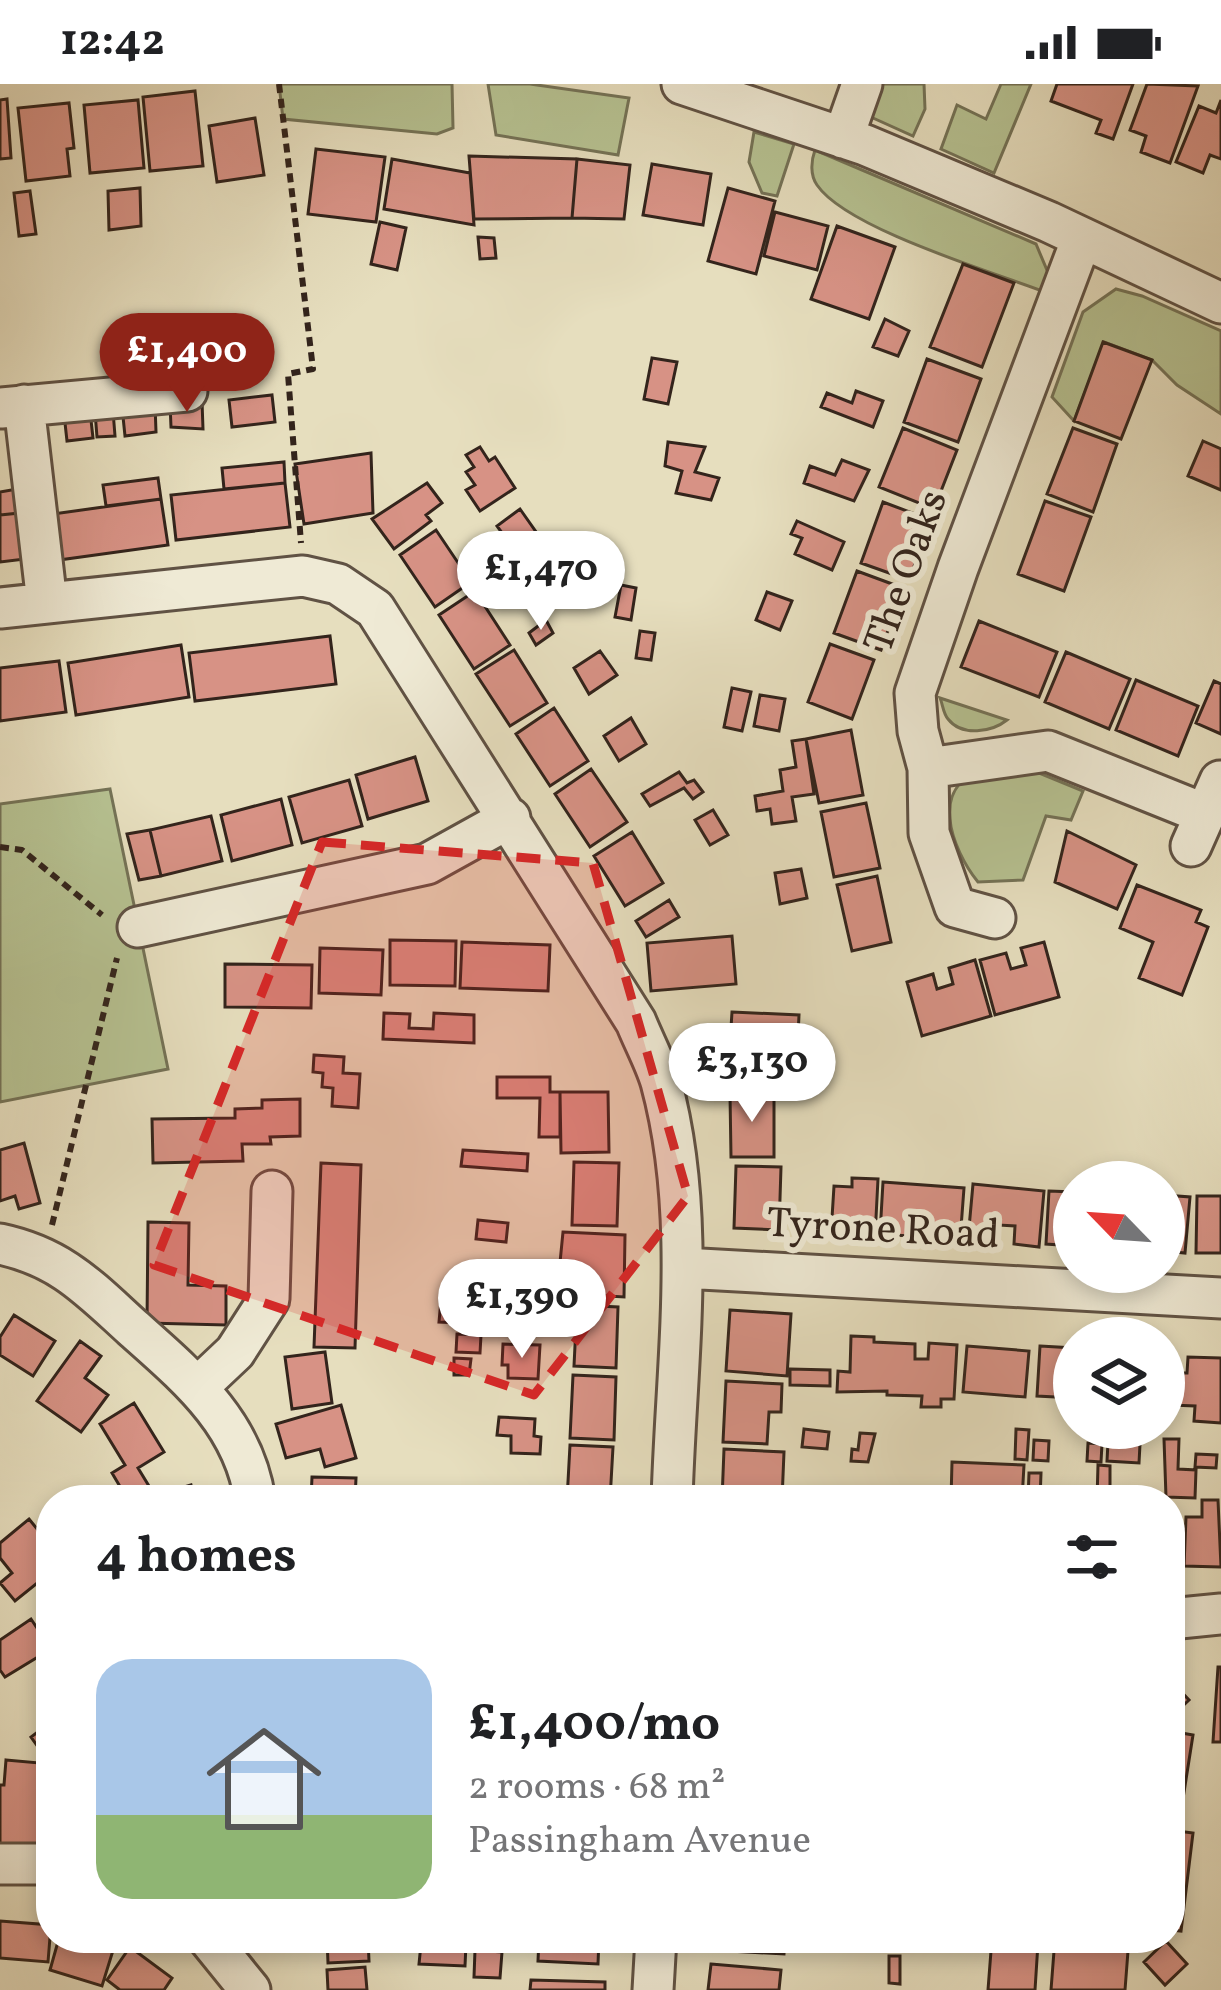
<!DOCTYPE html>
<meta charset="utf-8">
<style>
:root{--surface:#fff;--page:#f6f6f6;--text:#202124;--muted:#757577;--line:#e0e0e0;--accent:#8f2418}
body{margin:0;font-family:Vollkorn,serif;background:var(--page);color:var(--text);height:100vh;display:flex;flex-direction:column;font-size:45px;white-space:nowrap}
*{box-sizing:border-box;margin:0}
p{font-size:39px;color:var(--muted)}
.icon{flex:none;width:66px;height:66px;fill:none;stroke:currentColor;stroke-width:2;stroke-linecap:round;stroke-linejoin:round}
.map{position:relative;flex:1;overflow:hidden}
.details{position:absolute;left:36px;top:1401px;width:1149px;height:468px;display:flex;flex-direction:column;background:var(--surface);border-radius:48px;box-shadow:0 6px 18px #0003}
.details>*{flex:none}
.needle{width:78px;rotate:295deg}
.controls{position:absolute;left:1053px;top:1077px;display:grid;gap:24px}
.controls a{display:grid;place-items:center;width:132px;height:132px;border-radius:50%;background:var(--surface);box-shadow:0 6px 18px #0003;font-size:60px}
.price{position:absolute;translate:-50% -102px;padding:0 27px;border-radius:42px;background:#fff;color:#222;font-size:39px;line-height:78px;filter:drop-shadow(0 3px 6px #0008)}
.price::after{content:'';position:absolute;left:50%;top:72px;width:36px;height:27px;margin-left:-18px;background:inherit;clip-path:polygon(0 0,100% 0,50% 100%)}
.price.active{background:var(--accent);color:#fff}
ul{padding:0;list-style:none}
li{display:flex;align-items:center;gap:36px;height:300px;padding:0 60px}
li+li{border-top:3px solid var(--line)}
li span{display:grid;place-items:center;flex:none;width:336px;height:240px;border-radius:36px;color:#555}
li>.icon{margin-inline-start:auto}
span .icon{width:144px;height:144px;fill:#fffc;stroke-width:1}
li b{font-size:51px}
h2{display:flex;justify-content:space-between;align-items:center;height:144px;padding:0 60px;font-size:51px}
.status{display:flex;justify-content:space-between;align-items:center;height:84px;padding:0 60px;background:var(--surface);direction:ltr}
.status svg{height:33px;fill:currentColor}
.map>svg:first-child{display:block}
</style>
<div class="status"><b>12:42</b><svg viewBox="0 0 49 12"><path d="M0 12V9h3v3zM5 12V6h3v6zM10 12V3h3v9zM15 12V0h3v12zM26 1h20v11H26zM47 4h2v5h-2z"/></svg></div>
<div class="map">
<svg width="1221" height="1906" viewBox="0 0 1221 1906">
<rect width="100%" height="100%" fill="#e6debe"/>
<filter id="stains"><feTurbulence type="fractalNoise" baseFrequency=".00167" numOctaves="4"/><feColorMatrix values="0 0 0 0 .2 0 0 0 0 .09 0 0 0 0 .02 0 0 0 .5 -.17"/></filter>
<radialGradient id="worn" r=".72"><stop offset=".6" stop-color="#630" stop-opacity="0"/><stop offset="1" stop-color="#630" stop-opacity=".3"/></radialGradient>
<path fill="#b6c191" stroke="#747256" stroke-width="3" d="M279 0H452L453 44 437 50 283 35Z
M488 0H530L629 14 618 71 496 51Z
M871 0H924L925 25 913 52 862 29Z
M1001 0H1031L994 89 941 65 957 21 986 35Z
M754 48 794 60 777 112 762 109 749 78Z
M815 66 1036 160 1049 191 1045 208C993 188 847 145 817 101 810 91 811 77 815 66Z
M1116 205 1142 212 1221 247V330L1177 301 1152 276 1104 258 1074 337 1052 313 1083 228Z
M940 614 1007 636C992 648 962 653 948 635 943 629 943 621 940 614Z
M1027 684 1083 707 1071 736 1046 732 1023 796 978 798C952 766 926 699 987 686 1000 683 1015 684 1027 684Z
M110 705 168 985 0 1018V720Z"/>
<path fill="#d79285" stroke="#33241c" stroke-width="3" d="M1057 0H1133L1113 55 1096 49 1101 36 1051 17Z
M1147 0 1198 2 1170 79 1141 68 1146 52 1130 46Z
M195 7 203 82 150 87 143 13Z
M7 15 11 74 0 75V16Z
M138 16 144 84 90 89 84 21Z
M1221 16V75L1210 71 1203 89 1176 78 1199 22 1216 29Z
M69 19 74 64 67 65 70 92 26 97 18 24Z
M255 34 264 91 217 98 209 42Z
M316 65 385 73 376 138 308 130Z
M469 72 577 75 572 134 474 135Z
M392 75 470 89 474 141 384 125Z
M577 75 630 81 624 135 572 134Z
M652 80 711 90 703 141 643 131Z
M140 104 141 142 109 146 108 107Z
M728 104 775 117 756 190 708 177Z
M30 107 36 150 19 152 14 109Z
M775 128 828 142 817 186 764 172Z
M380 138 406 144 397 186 371 180Z
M837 142 895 163 869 235 811 215Z
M478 153 494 154 496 174 480 175Z
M963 180 1014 199 982 283 930 263Z
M885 235 909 247 898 272 873 263Z
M225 255H242L243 284H226Z
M1103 258 1152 276 1121 355 1074 337Z
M209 259 212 293 158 296 156 263Z
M652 274 677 278 668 320 644 315Z
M927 275 981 295 958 358 904 338Z
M856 307 883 317 873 343 821 323 827 309 852 319Z
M272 311 275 338 232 343 229 316Z
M202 317 203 345 171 343 170 319Z
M155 320 156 348 125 352 122 323Z
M90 327 93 354 67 357 64 330Z
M113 327 115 352 97 353 95 328Z
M903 344 957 366 934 425 879 403Z
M1073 344 1117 360 1093 428 1047 410Z
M1203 357 1221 365V406L1188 392Z
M668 358 705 363 695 388 719 394 711 416 676 409 682 387 665 382Z
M480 363 489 377 495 373 515 404 480 427 466 406 475 401 466 388 474 383 466 371Z
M371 369 373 429 304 440 295 380Z
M842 376 869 386 854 417 804 399 810 382 835 391Z
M284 378 285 399 224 405 222 384Z
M158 394 161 415 106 422 103 401Z
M285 399 290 443 176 456 171 411Z
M427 399 442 419 426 431 431 437 394 465 372 435Z
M17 405 20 429 0 431V408Z
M161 415 168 461 59 476 53 430Z
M1045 417 1091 433 1064 507 1018 490Z
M883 418 931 436 909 496 861 479Z
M520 425 541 455 518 471 497 442Z
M20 429 25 475 0 478V431Z
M797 437 844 458 832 486 795 470 802 454 791 450Z
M436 446 471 498 435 523 400 471Z
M857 487 903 504 881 566 834 549Z
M621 501 636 504 631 536 615 533Z
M475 507 510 561 474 585 439 531Z
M767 508 792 517 780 546 756 536Z
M546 536 553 549 536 561 529 549Z
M979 537 1057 568 1039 613 961 583Z
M640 547 655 549 651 576 636 574Z
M330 552 336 600 195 617 189 569Z
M830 560 874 576 852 635 808 618Z
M181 561 189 613 76 631 68 579Z
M514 566 547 619 510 642 476 590Z
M600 567 617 591 589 610 574 584Z
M1066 568 1130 595 1109 645 1045 618Z
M59 577 66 628 0 637V584Z
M1136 596 1198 622 1178 672 1116 646Z
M1214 597 1221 600V650L1196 639Z
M732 604 751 608 742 647 724 643Z
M760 611 785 615 779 647 754 642Z
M554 624 588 677 550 702 516 650Z
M631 634 646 660 619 677 604 652Z
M851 646 863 711 819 719 806 655Z
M806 655 814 710 792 713 796 737 772 740 770 725 757 727 755 712 783 707 780 686 796 683 792 657Z
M415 673 428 717 368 735 356 691Z
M591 685 627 738 590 763 555 710Z
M679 688 687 699 694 696 703 708 693 715 684 704 650 722 642 710Z
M349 696 362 742 302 759 289 713Z
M281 715 292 761 232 777 221 731Z
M866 719 880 784 834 793 821 728Z
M713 726 728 751 710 761 695 736Z
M211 732 222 777 161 792 150 746Z
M150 746 161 792 139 796 127 750Z
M1067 747 1136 781 1117 825 1055 798Z
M632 748 663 799 625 822 594 772Z
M801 785 807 814 780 820 775 789Z
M877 792 891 858 852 867 837 801Z
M1137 801 1201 826 1196 838 1208 843 1182 911 1139 894 1153 858 1120 844Z
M669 816 679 833 646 853 636 837Z
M732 852 736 900 651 907 647 859Z
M390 856 456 857 455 902 390 901Z
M462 858 550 861 548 907 460 904Z
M1044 858 1059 913 995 931 980 876 1006 869 1011 885 1026 881 1021 864Z
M320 864 383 866 381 911 319 909Z
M975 876 991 932 922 952 907 898 933 890 937 905 953 900 949 884Z
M225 880 312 881 311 924 225 923Z
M732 928 799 931 796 994 728 991Z
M384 929 410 930 409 944 433 945 434 929 474 931V959L383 955Z
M314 971 344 973 343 989 360 990 358 1024 332 1022 333 1004 322 1003 323 989 313 988Z
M497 993H550V1008H560V1053H539L540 1014H497Z
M560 1008H608L609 1068 561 1069Z
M730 1010H774V1073H731Z
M300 1015V1052L270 1053 271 1060H242L243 1077 153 1079 152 1035 235 1034V1025L262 1024V1016Z
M24 1059 40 1119 19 1125 15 1112 0 1117V1066Z
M463 1066 528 1070 527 1087 461 1082Z
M574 1078 619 1079 617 1142 572 1141Z
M321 1079 361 1081 355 1264 314 1263Z
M736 1082 781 1083 779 1146 734 1144Z
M852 1094 878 1095 875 1153 831 1150 834 1102 852 1103Z
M883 1098 964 1104 960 1157 938 1155 939 1140 925 1139 924 1153 880 1150Z
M973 1100 1044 1107 1039 1163 1014 1160 1015 1142 999 1141 997 1158 968 1155Z
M1049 1107 1074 1108V1162L1046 1160Z
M1164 1111 1190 1113 1185 1169 1164 1167Z
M1197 1112H1221V1169H1196Z
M478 1136 508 1139 506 1158 476 1155Z
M148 1138 189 1139 188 1201 226 1202V1241L147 1239Z
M563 1148 625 1151 624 1213 557 1209Z
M506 1190 552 1193 550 1213 504 1212Z
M442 1205 462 1206 460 1239 439 1238Z
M577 1221 618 1223 616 1284 574 1282Z
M730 1226 791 1230 787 1292 726 1287Z
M14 1231 55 1257 33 1292 0 1271V1253Z
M457 1250 481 1251 480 1269 456 1268Z
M851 1252 874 1253V1258L915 1260V1275H928L929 1259 957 1261 954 1315H941V1323H921L922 1312 887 1311V1307L837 1308 838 1287 850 1288Z
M80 1257 101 1272 85 1294 108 1311 81 1348 37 1317Z
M503 1260 540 1261 538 1295 508 1294V1281H502Z
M967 1262 1029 1267 1025 1313 963 1308Z
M1040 1262 1074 1264V1314L1037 1312Z
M325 1268 332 1319 292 1325 285 1273Z
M1164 1273 1176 1274 1175 1289H1187L1188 1273 1221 1274V1339L1194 1337 1195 1322 1171 1321V1327H1164Z
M454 1274 471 1275 469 1291H454Z
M790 1285 830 1286V1302L790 1301Z
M573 1291 616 1293 614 1356 570 1354Z
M726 1297 782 1300 781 1328H769L767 1360 723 1358Z
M134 1319 164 1368 138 1384 152 1407 136 1416H128L112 1389 125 1381 100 1340Z
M341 1321 356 1374 325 1383 320 1365 286 1374 276 1340Z
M499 1333 535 1335 534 1352 541 1353 540 1370 511 1369V1352L497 1351Z
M804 1345 829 1348 827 1365 802 1363Z
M1016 1345 1029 1346 1027 1376 1015 1375Z
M860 1349 875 1350 868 1378 851 1377 852 1365 858 1366Z
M1164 1355H1179L1178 1385 1196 1386 1195 1414 1166 1413Z
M1034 1356 1049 1357 1048 1377 1033 1376Z
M1108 1358 1140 1360 1139 1379 1107 1377Z
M1088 1359 1102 1360 1101 1378 1087 1377Z
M570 1361 613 1363 610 1416H567Z
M724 1365 784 1368 782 1416H722Z
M1196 1370 1217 1371 1216 1384 1195 1383Z
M952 1378 1024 1381 1022 1416H951Z
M1098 1381 1110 1382V1416H1097Z
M1029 1389H1041L1040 1416H1028Z
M312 1393 356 1394 355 1416H311Z
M191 1401 195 1416H152L151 1413Z
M498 1403 535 1407 534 1416H497Z
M1202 1416H1218L1221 1483 1184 1482 1186 1433H1202Z
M29 1435 51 1462V1488L15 1517 0 1499 12 1489 0 1474V1459Z
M31 1535 51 1565 5 1593 0 1586V1556Z
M1218 1583H1221V1658H1213Z
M1170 1596 1189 1616 1170 1634Z
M51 1638V1681L31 1653Z
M1170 1647 1193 1651 1179 1740 1170 1739Z
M6 1676 40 1679 38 1706 51 1707V1764L0 1760V1701H4Z
M1170 1746 1193 1749 1181 1847 1170 1846Z
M0 1837 51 1841 48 1878 0 1874Z
M59 1854H96L115 1860 102 1902 50 1886Z
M327 1854H368L369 1877 328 1879Z
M416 1854 466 1860 465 1882 419 1880 421 1860H416Z
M539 1854H599L598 1880 538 1877Z
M712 1854H785L784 1870 712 1866Z
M992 1854 1038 1859 1035 1906H988Z
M1055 1854H1129L1125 1906H1051Z
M1166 1857 1187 1880 1165 1901 1144 1878Z
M130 1863 172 1894 164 1906H120L107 1896Z
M475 1866 502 1868 500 1894 474 1893Z
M889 1872H900V1900L889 1899Z
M711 1880 781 1886 779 1906H708Z
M365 1883 367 1906H328L327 1886Z
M531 1896 605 1898V1906H530Z"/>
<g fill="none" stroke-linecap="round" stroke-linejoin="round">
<g stroke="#605244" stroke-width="45">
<path id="minor" d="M682 0 865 61 1049 138 1221 219
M843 54 862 0
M24 321 47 519
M1 324 187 307
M0 524 303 492 338 500 375 525 636 938C644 958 655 978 661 998 698 1134 676 1278 672 1416
M928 684 1048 667 1205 730
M1191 762 1220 697
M995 834 955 823 929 749 928 684 918 647 915 609 958 484 1082 154
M138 843 427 780 510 734
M0 1160C61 1173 89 1204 133 1244 188 1293 244 1339 255 1416
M683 1184 1221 1214
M199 1302 235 1268 269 1215 272 1107
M1170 1535 1221 1530
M0 1780H51
M208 1854 250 1906
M653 1906 656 1854"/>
</g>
<path stroke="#33241c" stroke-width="6" stroke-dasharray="9 6" stroke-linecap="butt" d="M279 0 313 285 288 290 301 459
M0 763 22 766 102 831
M52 1141 117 874"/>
<use href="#minor" stroke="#efead5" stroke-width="39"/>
</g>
<path fill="#d62828" fill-opacity="0.2" stroke="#d62828" stroke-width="9" stroke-dasharray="24 15" stroke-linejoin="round" d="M322 758 593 779 688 1112 534 1311 154 1181Z"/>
<g text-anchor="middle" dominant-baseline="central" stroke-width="12" stroke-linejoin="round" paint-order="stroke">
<g font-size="42" fill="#33241c" stroke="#efead5">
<text transform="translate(908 488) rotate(-70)">The Oaks</text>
<text transform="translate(883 1147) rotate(3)">Tyrone Road</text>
</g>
</g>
<rect width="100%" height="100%" filter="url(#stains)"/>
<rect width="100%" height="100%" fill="url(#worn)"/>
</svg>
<div class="controls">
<a><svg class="needle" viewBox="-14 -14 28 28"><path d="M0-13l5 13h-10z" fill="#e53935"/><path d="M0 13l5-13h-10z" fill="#757577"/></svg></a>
<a><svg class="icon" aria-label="layers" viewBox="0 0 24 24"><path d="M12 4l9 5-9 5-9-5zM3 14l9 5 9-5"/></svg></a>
</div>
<b class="price active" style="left:187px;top:331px">£1,400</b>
<b class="price" style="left:541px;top:549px">£1,470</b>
<b class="price" style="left:752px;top:1041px">£3,130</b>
<b class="price" style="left:522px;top:1277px">£1,390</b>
<section class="details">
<h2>4 homes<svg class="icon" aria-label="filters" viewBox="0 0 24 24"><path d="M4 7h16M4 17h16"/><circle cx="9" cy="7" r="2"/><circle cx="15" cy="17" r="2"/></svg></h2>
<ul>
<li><span style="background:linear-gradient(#a9c7e8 65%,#8fb573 0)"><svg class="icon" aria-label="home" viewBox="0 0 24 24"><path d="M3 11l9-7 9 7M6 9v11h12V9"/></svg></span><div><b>£1,400/mo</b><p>2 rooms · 68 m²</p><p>Passingham Avenue</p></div></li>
</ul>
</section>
</div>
